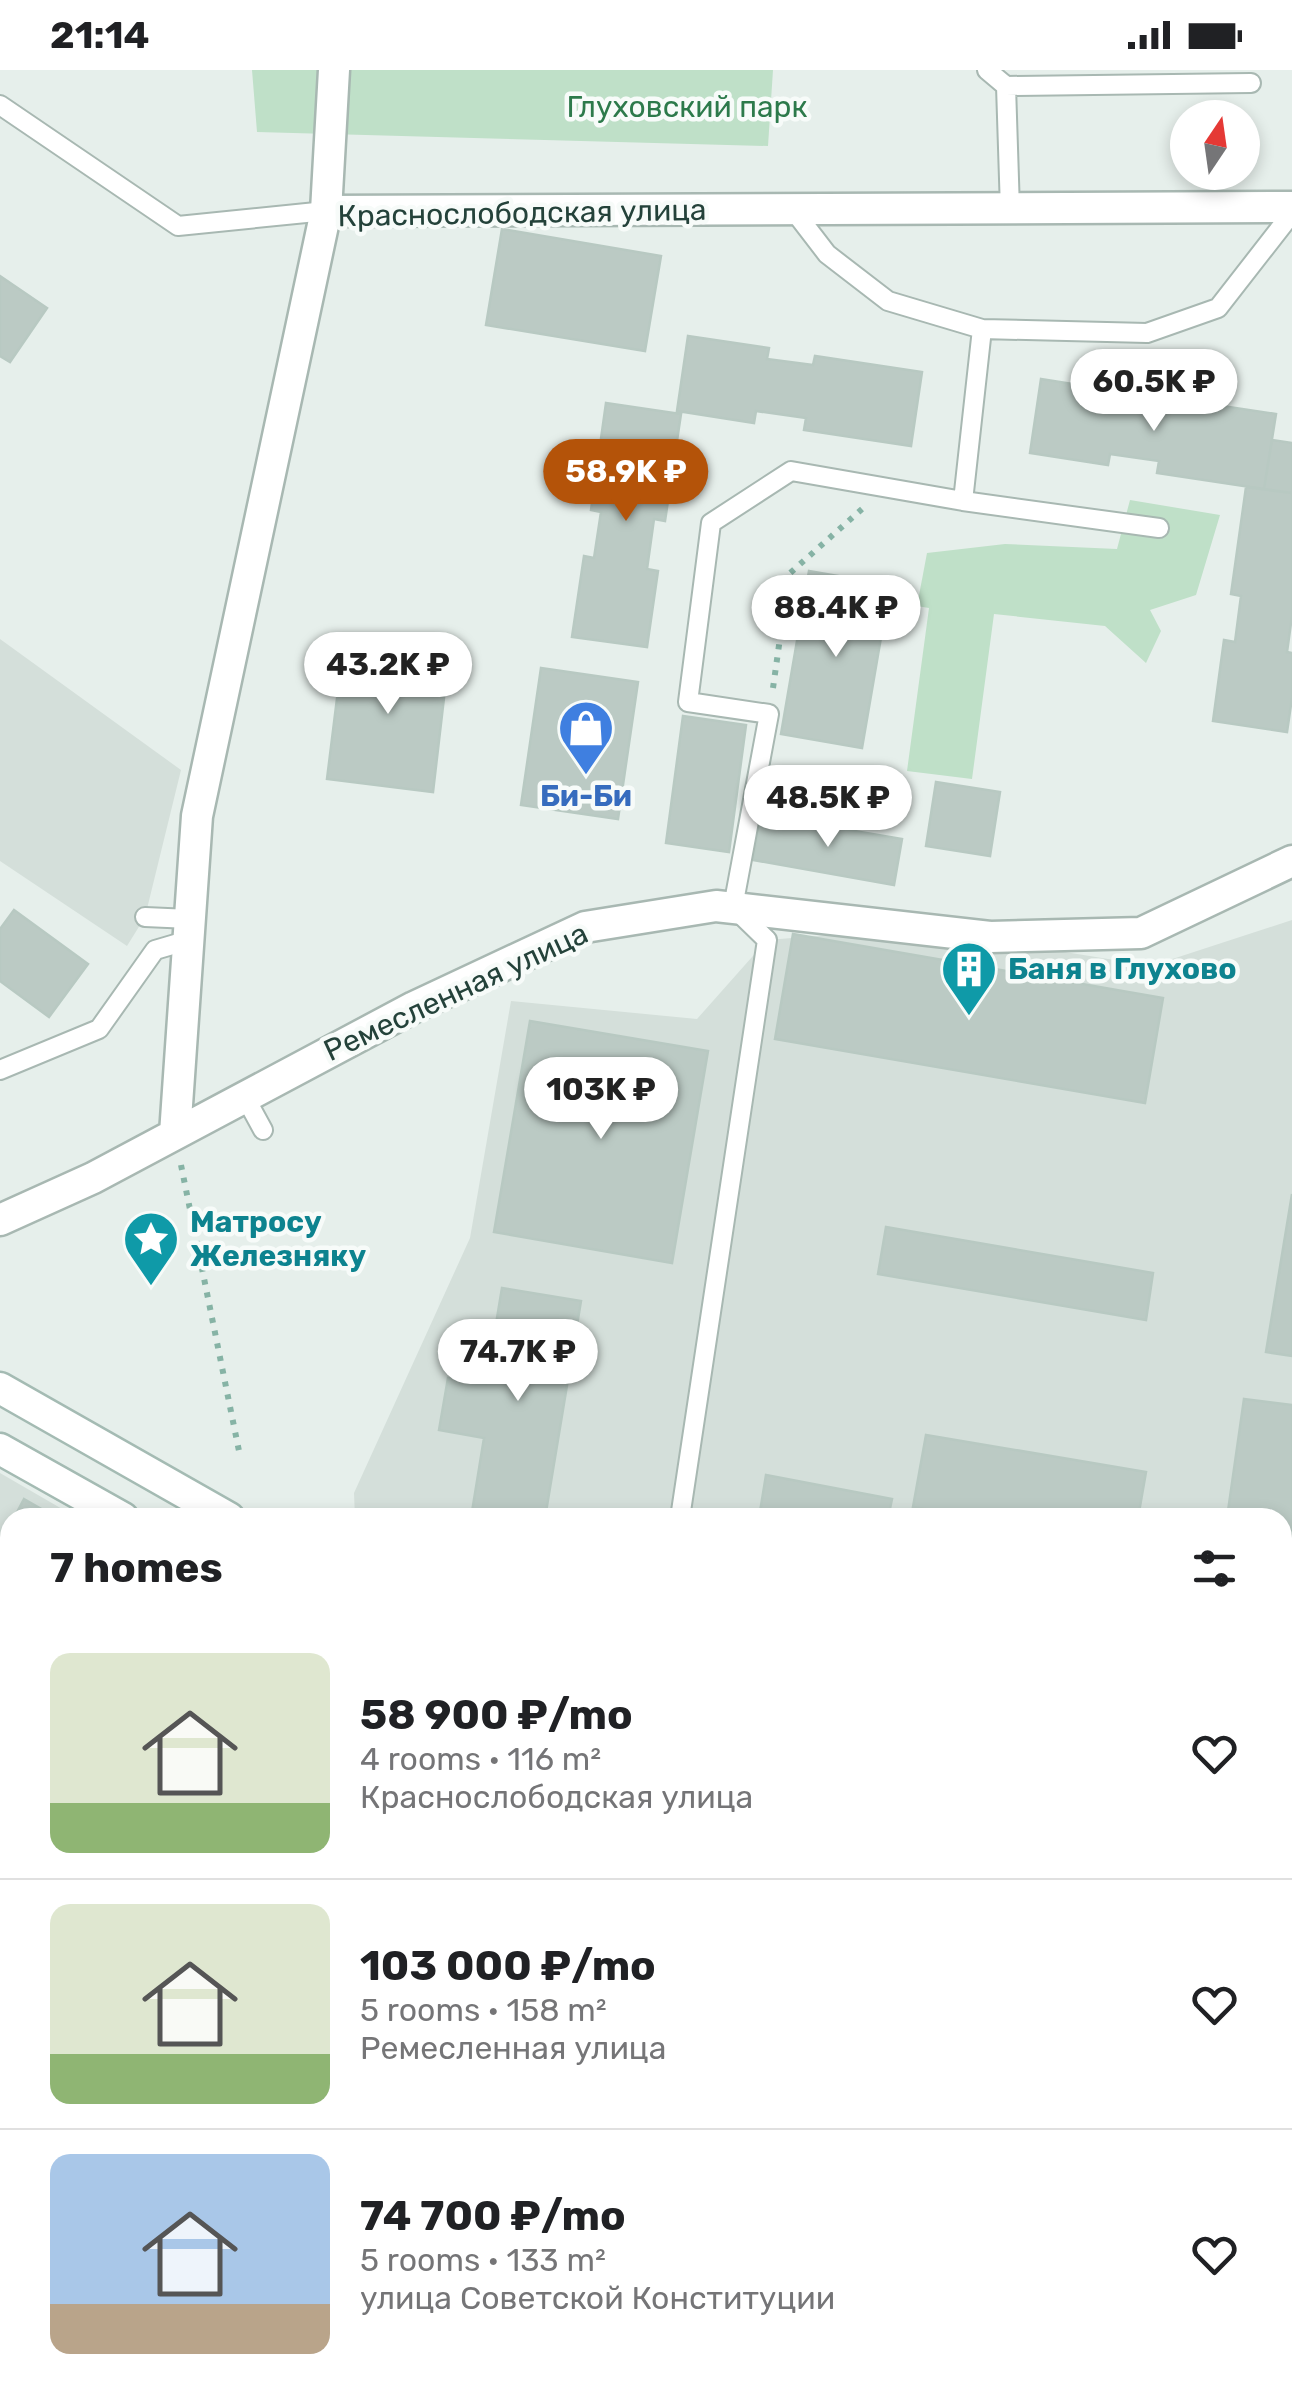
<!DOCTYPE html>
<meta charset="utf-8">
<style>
:root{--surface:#fff;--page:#f2f2f2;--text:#202124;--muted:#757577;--line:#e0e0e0;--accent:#b45309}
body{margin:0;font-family:Rubik,sans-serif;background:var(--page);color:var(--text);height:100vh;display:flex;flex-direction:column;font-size:38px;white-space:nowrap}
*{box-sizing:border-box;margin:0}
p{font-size:32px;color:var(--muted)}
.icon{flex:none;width:55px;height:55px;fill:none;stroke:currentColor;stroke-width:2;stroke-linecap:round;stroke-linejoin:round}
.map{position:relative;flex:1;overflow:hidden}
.sheet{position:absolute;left:0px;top:1438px;width:1292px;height:892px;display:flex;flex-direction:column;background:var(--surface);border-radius:30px 30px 0 0;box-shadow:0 5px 15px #0003}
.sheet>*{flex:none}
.needle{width:65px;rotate:13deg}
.controls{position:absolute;left:1170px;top:30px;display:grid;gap:20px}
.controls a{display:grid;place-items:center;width:90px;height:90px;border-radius:50%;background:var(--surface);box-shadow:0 5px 15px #0003;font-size:50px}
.price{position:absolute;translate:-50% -85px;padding:0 22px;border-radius:35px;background:#fff;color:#222;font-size:32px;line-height:65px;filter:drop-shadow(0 2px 5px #0008)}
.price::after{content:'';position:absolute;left:50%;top:60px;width:30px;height:22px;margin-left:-15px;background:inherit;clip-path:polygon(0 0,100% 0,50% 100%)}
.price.on{background:var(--accent);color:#fff}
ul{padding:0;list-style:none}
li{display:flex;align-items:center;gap:30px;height:250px;padding:0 50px}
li+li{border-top:2px solid var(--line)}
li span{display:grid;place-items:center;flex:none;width:280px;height:200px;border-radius:20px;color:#555}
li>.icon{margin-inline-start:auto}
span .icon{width:120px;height:120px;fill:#fffc;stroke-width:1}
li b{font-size:42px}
h2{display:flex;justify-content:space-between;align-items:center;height:120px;padding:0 50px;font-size:42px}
.status{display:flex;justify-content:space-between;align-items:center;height:70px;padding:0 50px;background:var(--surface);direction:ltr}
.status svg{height:28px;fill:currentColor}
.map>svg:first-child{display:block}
</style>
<div class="status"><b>21:14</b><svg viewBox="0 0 49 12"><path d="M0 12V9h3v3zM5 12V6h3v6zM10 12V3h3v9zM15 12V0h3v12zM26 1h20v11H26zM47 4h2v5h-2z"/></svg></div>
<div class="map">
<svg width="1292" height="2328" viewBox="0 0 1292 2328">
<rect width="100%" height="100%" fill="#e6efeb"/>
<path fill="#d4dfda" d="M0 569 181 700 145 847 127 876 0 791Z
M1292 850V1702L1282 1701V1448H355L354 1423 470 1168 511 931 697 949 767 870 917 858 1151 896Z
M0 1403 76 1447 10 1448V2135L0 2139Z"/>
<path fill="#bfe0c8" d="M252 0H773L768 76 257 62Z
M1130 430 1220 445 1196 525 1150 540 1161 561 1146 593 1105 556 994 544 972 709 907 701 929 538 917 536 927 483 1005 474 1117 479Z
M10 1883V1979L0 1965V1901L3 1886Z
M10 2162V2320H339V2328H0V2166Z
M553 2320H734L732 2328H577Z"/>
<path fill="#8ec9d4" d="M1292 2112V2195L1283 2191 1282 2117Z"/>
<path fill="#bbcac4" stroke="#b8c9c2" stroke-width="2.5" d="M502 159 661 186 645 281 486 255Z
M0 206 47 238 10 292 0 286Z
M688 266 769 278 767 289 813 295 815 286 922 302 911 376 804 360 806 348 756 341 754 353 677 341Z
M1041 309 1123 322 1121 332 1167 339 1169 328 1276 344 1264 419 1157 403 1159 391 1110 384 1108 395 1030 383Z
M606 333 681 344 665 451 654 449 647 499 658 501 647 577 572 567 584 486 594 488 601 442 591 440Z
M1272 370 1292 373V423L1264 419Z
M1246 417 1292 423V546L1287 582 1292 583V628L1287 662 1213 651 1224 570 1235 572 1241 526 1231 524Z
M809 501 890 515 862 678 781 664Z
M344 572 449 585 433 722 327 709Z
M541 598 638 612 618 749 521 735Z
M683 646 746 655 729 782 666 773Z
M936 712 1000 722 990 786 926 776Z
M761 745 902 769 894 815 753 790Z
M14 840 88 894 49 947 0 911V859Z
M793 864 1163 928 1145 1033 775 969Z
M530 951 708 981 672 1193 494 1162Z
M1292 1124V1286L1266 1282Z
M886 1157 1153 1203 1146 1250 878 1204Z
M502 1218 581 1231 545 1448H471L484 1368 439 1360 448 1308 486 1314Z
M1244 1329 1292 1335V1652L1288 1682 1282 1681V1448H1227Z
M926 1365 1146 1402 1138 1448H976L913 1437Z
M766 1405 892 1429 888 1448H759Z
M24 1429 57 1448H14Z
M10 1455V1597L0 1591V1473Z
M1282 1869H1292V1979H1282Z
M1292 2054V2096H1282V2055Z
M1023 2320H1152L1147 2328H1018Z"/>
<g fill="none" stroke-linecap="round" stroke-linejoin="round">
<g stroke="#a8b8b2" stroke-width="22">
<path id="lane" d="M987 0 1006 16 1010 140
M1006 16 1251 13
M0 35 178 156 326 141
M794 141 827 184 888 231 982 259
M963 431 1159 458
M145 847 190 849
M0 1000 99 959 155 880 189 870
M245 1027 263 1060
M680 1448 767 870 733 837 769 644 688 632 711 453 791 401 963 431 982 259 1147 263 1218 238 1292 143
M1282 2007H1292
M1282 2235 1292 2239"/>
</g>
<g stroke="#a8b8b2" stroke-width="35">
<path id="street" d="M326 141 1292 137
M175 1064 197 746 326 141 334 0
M0 1150 93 1108 414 937 585 857 716 836 990 867 1141 863 1292 791"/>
</g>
<g stroke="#a4bbb3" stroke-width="35">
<path id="secondary" d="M0 1318 229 1448
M0 1379 123 1448
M1282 1800 1292 1796
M424 2328V2320"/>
</g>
<path stroke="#86b3a5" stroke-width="6" stroke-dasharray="5 8" stroke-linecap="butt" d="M773 618 789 504 862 439
M181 1095 239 1381
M0 2204 10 2198
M364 2328 365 2320"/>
<use href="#lane" stroke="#fff" stroke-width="18"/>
<use href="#street" stroke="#fff" stroke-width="30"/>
<use href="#secondary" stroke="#fff" stroke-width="30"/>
</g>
<defs>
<g id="shop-pin" transform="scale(2.875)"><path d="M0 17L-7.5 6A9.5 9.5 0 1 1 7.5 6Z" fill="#3f7fe0" stroke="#f7fbf9"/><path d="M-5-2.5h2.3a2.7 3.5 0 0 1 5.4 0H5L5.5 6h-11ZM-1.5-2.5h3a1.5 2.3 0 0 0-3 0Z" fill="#fff"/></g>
<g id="building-pin" transform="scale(2.875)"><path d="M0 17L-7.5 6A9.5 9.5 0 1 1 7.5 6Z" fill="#0f9aa8" stroke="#f7fbf9"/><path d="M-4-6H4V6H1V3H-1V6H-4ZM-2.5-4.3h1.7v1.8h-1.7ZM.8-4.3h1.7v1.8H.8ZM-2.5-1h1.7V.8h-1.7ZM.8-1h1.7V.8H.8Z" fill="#fff"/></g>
<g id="sight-pin" transform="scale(2.875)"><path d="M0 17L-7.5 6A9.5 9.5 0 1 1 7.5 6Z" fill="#0f9aa8" stroke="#f7fbf9"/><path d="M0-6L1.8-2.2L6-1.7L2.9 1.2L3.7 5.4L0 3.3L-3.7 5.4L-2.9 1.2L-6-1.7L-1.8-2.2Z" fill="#fff"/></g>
</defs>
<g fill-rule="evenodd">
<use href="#shop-pin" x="586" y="658"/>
<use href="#building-pin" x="969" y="899"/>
<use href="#sight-pin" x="151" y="1169"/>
</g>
<g text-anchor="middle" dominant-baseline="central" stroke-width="9" stroke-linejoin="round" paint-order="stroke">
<g font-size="30" fill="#2d7a4b" stroke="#f7fbf9">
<text x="687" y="37">Глуховский парк</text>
</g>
<g font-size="30" fill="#24423a" stroke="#f7fbf9">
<text transform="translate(522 143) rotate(-1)">Краснослободская улица</text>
<text transform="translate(456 922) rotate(-25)">Ремесленная улица</text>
</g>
<g font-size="30" font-weight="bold" fill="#366cbe" stroke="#f7fbf9">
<text x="586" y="726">Би-Би</text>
</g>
<g font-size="30" font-weight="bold" fill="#0d838f" stroke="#f7fbf9" text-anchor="start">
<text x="1008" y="899">Баня в Глухово</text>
<text x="190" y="1152">Матросу<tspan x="190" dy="34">Железняку</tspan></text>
</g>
</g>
</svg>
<div class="controls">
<a><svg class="needle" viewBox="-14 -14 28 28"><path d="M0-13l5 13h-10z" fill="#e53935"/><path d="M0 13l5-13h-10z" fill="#757577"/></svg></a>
</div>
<b class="price" style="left:1154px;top:364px">60.5K ₽</b>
<b class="price on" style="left:626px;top:454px">58.9K ₽</b>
<b class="price" style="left:836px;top:590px">88.4K ₽</b>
<b class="price" style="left:388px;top:647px">43.2K ₽</b>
<b class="price" style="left:828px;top:780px">48.5K ₽</b>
<b class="price" style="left:601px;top:1072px">103K ₽</b>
<b class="price" style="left:518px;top:1334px">74.7K ₽</b>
<section class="sheet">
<h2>7 homes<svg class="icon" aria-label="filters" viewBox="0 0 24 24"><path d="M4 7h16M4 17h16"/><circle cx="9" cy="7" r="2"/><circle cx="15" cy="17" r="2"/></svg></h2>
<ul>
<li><span style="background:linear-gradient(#dfe7d0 75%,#8fb573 0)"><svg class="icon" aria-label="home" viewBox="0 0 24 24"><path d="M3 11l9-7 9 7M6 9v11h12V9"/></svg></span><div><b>58 900 ₽/mo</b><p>4 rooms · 116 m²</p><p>Краснослободская улица</p></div><svg class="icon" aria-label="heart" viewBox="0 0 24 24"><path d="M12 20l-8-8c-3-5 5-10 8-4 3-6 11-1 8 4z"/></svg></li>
<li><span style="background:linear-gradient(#dfe7d0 75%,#8fb573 0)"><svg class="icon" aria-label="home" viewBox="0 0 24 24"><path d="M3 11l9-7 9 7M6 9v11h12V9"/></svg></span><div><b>103 000 ₽/mo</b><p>5 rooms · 158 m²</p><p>Ремесленная улица</p></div><svg class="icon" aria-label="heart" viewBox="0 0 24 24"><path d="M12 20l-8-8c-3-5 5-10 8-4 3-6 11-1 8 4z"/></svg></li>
<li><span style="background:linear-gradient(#a9c7e8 75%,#b9a48a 0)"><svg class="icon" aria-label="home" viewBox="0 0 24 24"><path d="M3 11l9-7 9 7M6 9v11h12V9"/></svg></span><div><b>74 700 ₽/mo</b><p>5 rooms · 133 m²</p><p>улица Советской Конституции</p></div><svg class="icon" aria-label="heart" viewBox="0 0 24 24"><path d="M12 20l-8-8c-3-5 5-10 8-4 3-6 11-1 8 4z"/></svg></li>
</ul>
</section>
</div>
